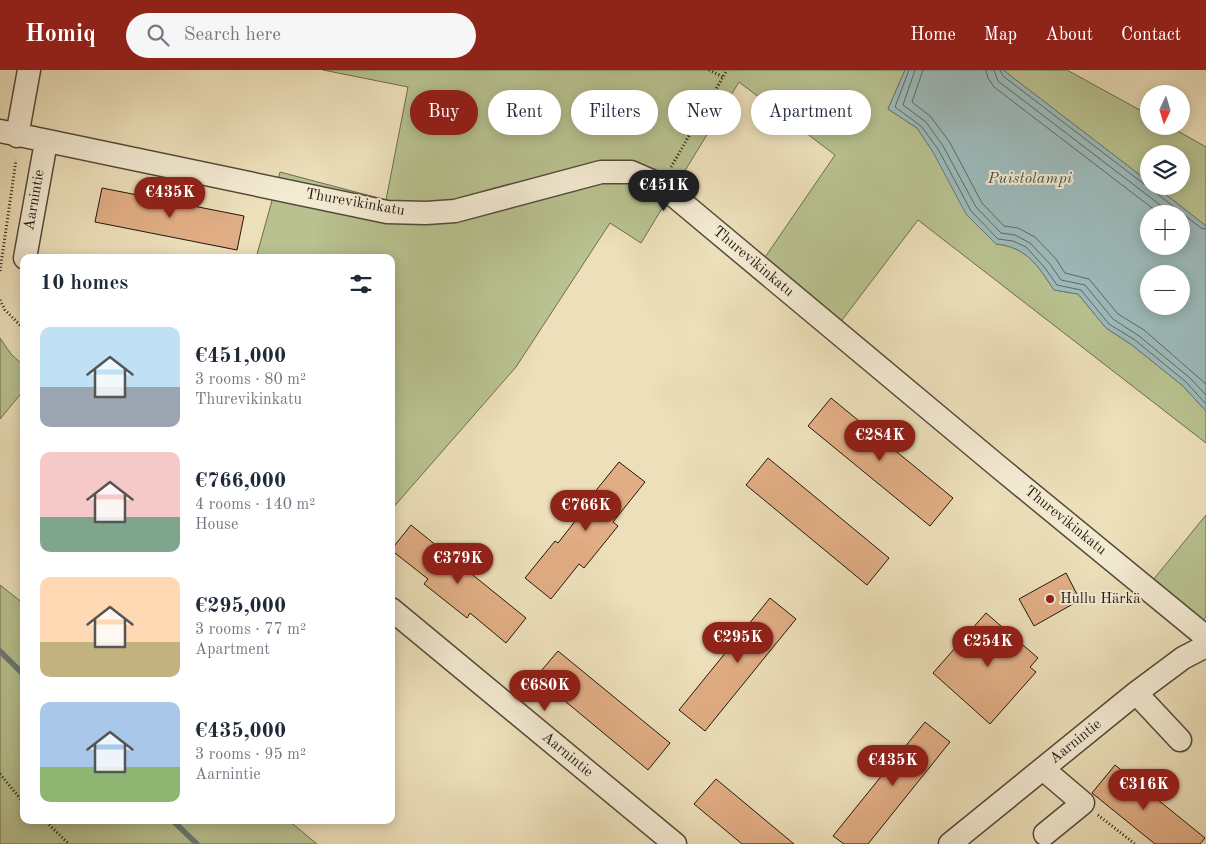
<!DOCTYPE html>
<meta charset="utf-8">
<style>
:root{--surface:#fff;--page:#f6f6f7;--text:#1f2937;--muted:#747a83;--accent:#8f2418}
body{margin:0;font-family:"Old Standard TT",serif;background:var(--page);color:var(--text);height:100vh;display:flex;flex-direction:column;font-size:19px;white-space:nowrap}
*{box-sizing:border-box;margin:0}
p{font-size:16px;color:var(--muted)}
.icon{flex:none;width:28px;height:28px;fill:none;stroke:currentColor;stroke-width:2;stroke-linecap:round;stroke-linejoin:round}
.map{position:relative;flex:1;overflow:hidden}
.details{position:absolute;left:20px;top:184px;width:375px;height:570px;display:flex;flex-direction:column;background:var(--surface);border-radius:10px;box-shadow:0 2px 12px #0003}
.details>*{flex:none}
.banner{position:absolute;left:410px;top:20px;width:475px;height:45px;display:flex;gap:10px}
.needle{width:32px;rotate:184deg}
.buttons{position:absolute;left:1140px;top:15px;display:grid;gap:10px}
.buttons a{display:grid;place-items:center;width:50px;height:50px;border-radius:50%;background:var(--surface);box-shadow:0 2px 12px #0003;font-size:25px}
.price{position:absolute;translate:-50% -42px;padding:0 11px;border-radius:18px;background:var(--accent);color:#fff;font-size:16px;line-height:32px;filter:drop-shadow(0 1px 2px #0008)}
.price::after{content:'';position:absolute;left:50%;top:30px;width:15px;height:11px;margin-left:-8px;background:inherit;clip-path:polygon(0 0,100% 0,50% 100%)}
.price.active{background:#222;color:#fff}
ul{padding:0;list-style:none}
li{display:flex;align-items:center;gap:15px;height:125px;padding:0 20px}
li span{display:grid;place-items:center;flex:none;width:140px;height:100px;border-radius:10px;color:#555}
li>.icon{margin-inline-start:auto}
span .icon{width:60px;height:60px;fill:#fffc;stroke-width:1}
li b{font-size:21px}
h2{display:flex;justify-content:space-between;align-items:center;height:60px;padding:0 20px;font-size:21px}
.chip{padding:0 18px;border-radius:22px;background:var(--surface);box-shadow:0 2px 12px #0003;font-size:18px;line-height:45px}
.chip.active{background:var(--accent);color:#fff}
header{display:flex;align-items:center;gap:30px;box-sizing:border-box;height:70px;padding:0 25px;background:var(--accent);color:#fff}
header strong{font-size:24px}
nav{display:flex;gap:28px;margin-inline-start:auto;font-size:18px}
.search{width:350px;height:45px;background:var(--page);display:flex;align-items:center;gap:12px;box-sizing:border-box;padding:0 18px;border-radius:28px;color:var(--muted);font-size:19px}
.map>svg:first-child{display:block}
</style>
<header>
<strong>Homiq</strong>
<div class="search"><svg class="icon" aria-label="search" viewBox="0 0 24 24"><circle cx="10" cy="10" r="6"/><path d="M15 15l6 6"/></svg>Search here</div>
<nav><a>Home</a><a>Map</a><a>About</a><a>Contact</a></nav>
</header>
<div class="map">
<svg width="1206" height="774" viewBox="0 0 1206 774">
<rect width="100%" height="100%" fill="#ecdfb9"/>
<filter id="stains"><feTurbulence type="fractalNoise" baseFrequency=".004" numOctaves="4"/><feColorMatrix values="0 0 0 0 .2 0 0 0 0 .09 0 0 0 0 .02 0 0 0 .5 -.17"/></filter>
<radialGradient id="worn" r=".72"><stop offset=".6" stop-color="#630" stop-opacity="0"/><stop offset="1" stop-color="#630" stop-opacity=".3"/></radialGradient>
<path fill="#b8c18f" stroke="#6c6c4e" d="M323 0H905L888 39 917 58 996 174C1027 177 1038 196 1054 220L1078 224 1106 258 1132 275 1183 316 1206 341V373L918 150 833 262 757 199 835 85 739 12 641 173 610 153 516 297 391 440V188H256L280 102 386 130 408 17Z
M1003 0H1067L1149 45V56H1169L1206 77V156L1155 116H1181V84H1149V112Z
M0 268 11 284 24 296V320L0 349Z
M1206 445V547L1193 561 1144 521Z
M0 515 24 534V750H288L317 774H0Z"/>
<path fill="#9dbaba" stroke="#6b7975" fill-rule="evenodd" d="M905 0H1003L1149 112V116H1155L1206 156V341L1183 316 1132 275 1106 258 1078 224 1054 220C1038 196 1027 177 996 174L966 144 933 82 917 58 888 39ZM1149 144H1181V176H1149ZM1149 204H1181V236H1149Z"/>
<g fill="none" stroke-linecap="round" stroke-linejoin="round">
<path stroke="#5e6964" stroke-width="1" d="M909 0 895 37 921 56 938 79 971 141 998 169 1013 171 1026 177 1045 198 1057 215 1081 220 1109 254 1135 270 1186 312 1206 334
M915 0 903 35 926 52 943 76 976 137 1001 163 1015 165 1030 173 1050 194 1061 210 1085 215 1113 249 1139 266 1190 308 1206 325
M923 0 912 32 930 46 949 71 982 133 1004 156 1018 158 1035 167 1056 189 1065 203 1089 209 1118 244 1144 260 1206 314
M986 0 988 8 994 17 1160 144
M994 0 998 11 1172 144
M1000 0 1003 6 1144 114 1149 115
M1152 116 1155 122 1201 158 1206 159"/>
<path stroke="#6b7975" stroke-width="5.5" d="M0 581 24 605
M172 750 197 774"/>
</g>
<path fill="#e1ad84" stroke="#20180d" d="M102 118 244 146 237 180 95 152Z
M831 328 953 428 930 456 808 356Z
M768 388 889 488 867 515 746 415Z
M619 392 645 412 613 452 618 456 584 498 579 494 551 529 525 508 555 471 558 473 587 436 585 434Z
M411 455 526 548 506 573 470 543 467 548 424 514 428 509 391 480Z
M1066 503 1080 530 1034 556 1019 529Z
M770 528 796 549 705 661 679 640Z
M986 543 1038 588 1030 597 1036 602 990 654 933 603Z
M558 581 670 673 648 700 536 607Z
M925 652 950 672 868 774H844L833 766Z
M1115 695 1205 768 1200 774H1155L1092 723Z
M716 709 794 774H742L694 734Z"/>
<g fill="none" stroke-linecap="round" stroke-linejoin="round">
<g stroke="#534a38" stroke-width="25">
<path id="minor" d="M0 61 387 142 426 143 455 141 601 102H631L661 115 1000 398 1206 567
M17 66 29 0
M25 188 46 72
M391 539 675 774
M1136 623 1180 670
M1043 699 1083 733 1045 764
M950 774 1136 623 1183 588 1206 576"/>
</g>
<path stroke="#20180d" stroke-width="3" stroke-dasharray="1 2.5" stroke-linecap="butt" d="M709 0 723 7
M671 97 727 0
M0 201 16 90
M0 230 5 240 24 259
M0 704 24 733
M1098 745 1135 774
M44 750 69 774"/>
<use href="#minor" stroke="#f3ead2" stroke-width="22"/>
</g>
<circle fill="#8f2418" stroke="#f3ead2" stroke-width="2" cx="1050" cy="529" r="5"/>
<g text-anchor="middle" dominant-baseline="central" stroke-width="4" stroke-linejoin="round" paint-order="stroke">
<g font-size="15" fill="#20180d" stroke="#f3ead2">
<text transform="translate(35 130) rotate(-80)">Aarnintie</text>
<text transform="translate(355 133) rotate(10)">Thurevikinkatu</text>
<text transform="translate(753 192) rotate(40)">Thurevikinkatu</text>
<text transform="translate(1065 451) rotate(39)">Thurevikinkatu</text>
<text transform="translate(1076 672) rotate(-39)">Aarnintie</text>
<text transform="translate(567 685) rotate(40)">Aarnintie</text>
</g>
<g font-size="15" fill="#20180d" stroke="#f3ead2" text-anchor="start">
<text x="1060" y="529">Hullu Härkä</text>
</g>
<g font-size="16" font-style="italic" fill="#4c514a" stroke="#f3ead2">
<text x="1030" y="109">Puistolampi</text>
</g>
</g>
<rect width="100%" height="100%" filter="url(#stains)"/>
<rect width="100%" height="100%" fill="url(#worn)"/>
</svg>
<div class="buttons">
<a><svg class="needle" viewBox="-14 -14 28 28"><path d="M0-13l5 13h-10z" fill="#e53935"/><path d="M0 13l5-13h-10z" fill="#747a83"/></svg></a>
<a><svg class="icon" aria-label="layers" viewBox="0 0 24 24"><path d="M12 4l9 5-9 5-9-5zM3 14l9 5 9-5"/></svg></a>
<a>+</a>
<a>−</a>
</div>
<b class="price active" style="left:664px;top:142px">€451K</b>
<b class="price" style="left:170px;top:149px">€435K</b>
<b class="price" style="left:880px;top:392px">€284K</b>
<b class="price" style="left:586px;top:462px">€766K</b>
<b class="price" style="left:458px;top:515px">€379K</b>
<b class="price" style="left:738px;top:594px">€295K</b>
<b class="price" style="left:988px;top:598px">€254K</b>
<b class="price" style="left:545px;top:642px">€680K</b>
<b class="price" style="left:893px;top:717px">€435K</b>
<b class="price" style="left:1144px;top:741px">€316K</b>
<div class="banner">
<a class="chip active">Buy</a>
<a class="chip">Rent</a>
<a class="chip">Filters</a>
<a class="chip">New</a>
<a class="chip">Apartment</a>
</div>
<section class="details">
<h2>10 homes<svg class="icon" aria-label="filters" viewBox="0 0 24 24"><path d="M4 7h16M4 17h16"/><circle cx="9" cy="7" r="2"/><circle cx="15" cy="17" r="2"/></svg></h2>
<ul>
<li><span style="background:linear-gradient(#bfe0f5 60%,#9aa5b1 0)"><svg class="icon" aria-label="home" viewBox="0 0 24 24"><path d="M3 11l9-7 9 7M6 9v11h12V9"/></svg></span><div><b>€451,000</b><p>3 rooms · 80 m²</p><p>Thurevikinkatu</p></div></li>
<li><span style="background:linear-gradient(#f6c9c9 65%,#7fa58c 0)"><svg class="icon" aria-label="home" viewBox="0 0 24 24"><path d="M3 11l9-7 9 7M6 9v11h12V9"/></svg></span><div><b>€766,000</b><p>4 rooms · 140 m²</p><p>House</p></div></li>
<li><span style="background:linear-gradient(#ffd9b3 65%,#c2b280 0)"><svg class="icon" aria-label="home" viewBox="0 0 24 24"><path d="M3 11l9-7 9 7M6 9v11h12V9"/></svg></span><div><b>€295,000</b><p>3 rooms · 77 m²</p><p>Apartment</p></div></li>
<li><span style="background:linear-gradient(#a9c7e8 65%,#8fb573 0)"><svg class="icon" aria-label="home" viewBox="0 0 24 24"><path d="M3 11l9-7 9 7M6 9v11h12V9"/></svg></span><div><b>€435,000</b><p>3 rooms · 95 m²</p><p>Aarnintie</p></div></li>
</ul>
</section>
</div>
